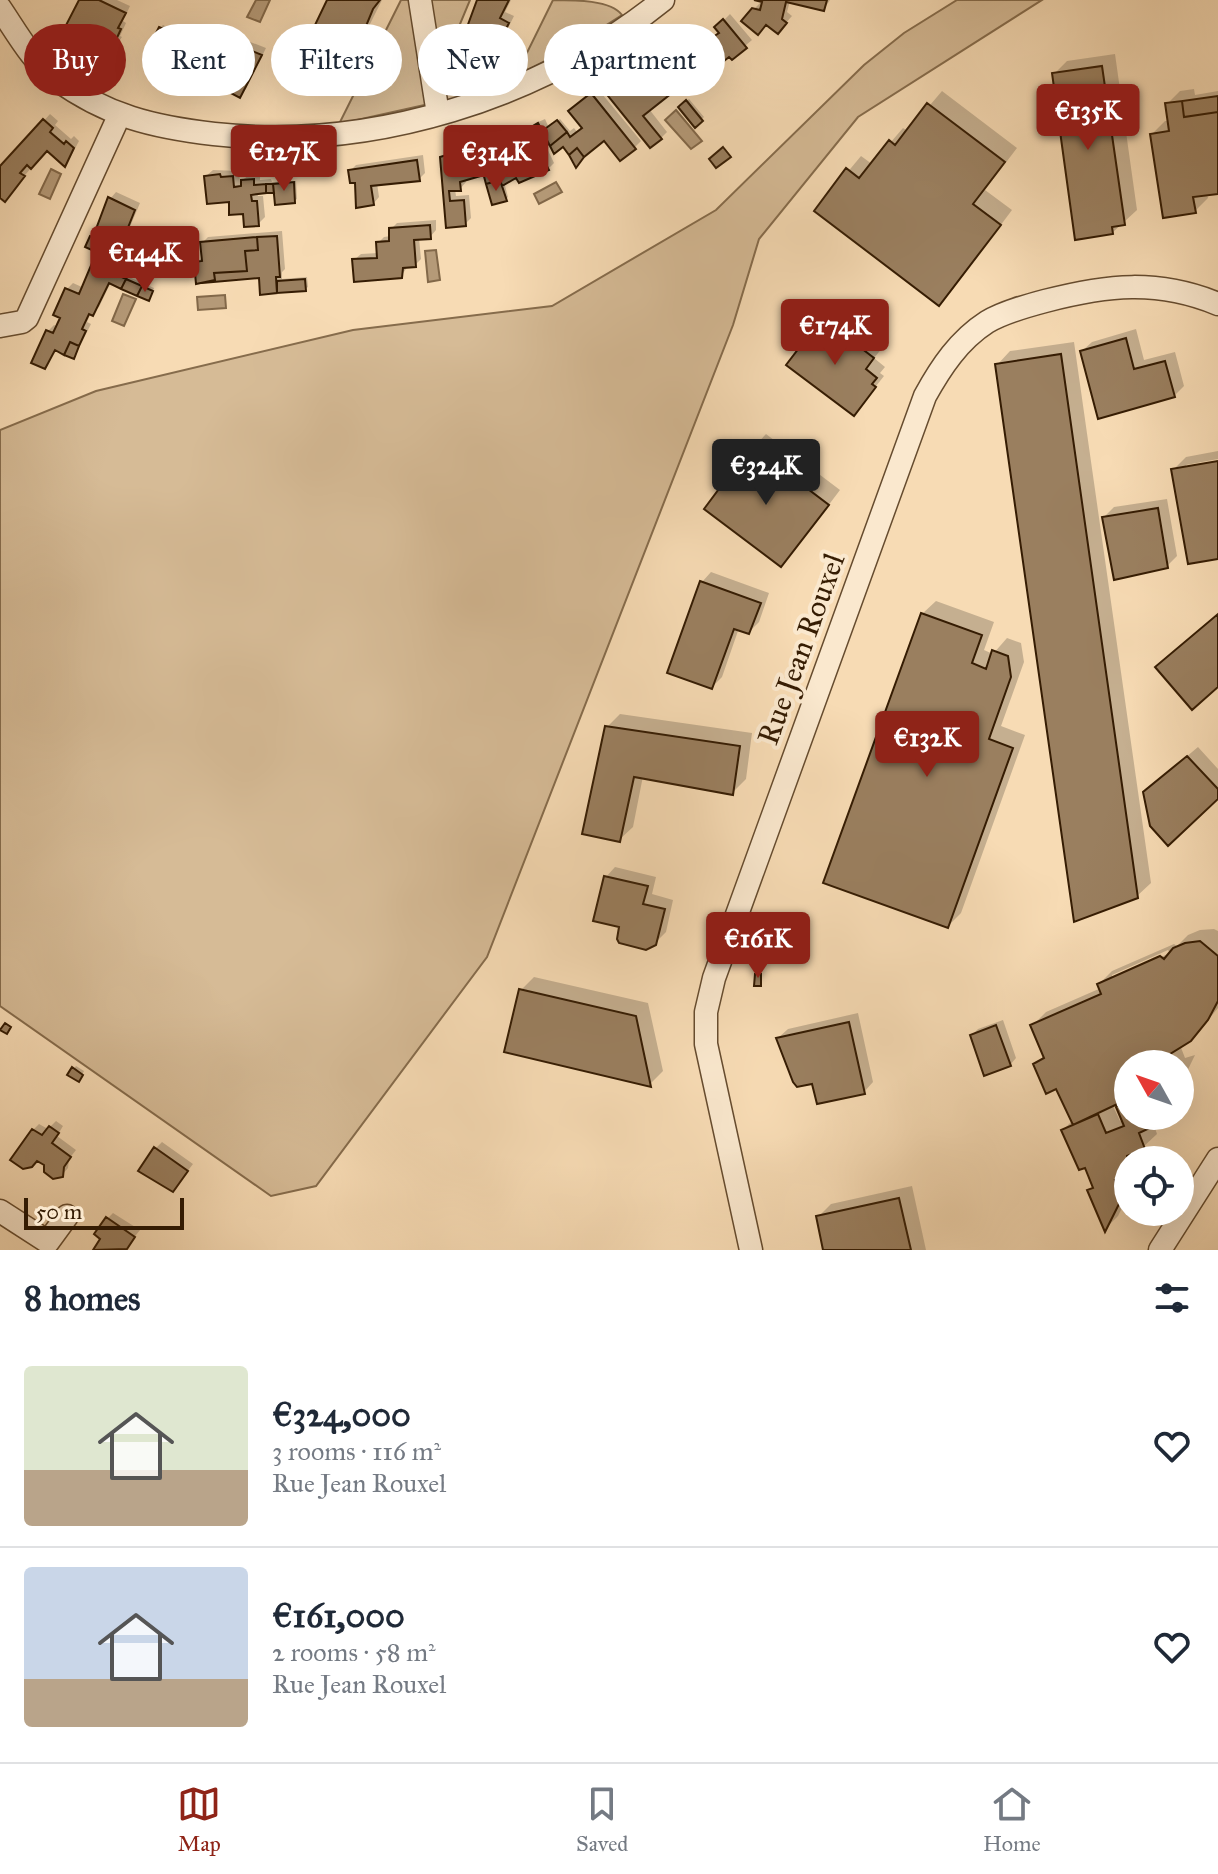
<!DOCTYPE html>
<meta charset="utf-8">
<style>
:root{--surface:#fff;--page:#f6f6f7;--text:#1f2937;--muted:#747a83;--line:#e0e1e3;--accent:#8f2418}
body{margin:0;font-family:"IM FELL Great Primer",serif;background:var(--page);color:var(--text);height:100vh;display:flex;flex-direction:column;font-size:30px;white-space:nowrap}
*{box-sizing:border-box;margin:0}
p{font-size:26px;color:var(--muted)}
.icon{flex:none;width:44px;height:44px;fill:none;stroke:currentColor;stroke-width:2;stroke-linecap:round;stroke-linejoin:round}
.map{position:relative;height:1250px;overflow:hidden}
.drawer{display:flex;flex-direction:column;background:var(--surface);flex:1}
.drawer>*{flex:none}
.hud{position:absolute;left:24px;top:24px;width:800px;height:72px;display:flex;gap:16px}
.needle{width:52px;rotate:310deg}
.tools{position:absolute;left:1114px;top:1050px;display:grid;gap:16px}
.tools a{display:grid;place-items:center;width:80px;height:80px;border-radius:50%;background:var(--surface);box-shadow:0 8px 32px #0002;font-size:40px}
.scale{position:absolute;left:24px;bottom:20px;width:160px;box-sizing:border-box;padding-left:8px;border:4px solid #351c03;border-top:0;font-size:22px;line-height:28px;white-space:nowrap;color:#351c03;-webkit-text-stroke:6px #fae8ce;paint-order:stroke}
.price{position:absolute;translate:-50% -68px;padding:0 18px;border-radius:8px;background:var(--accent);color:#fff;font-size:26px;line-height:52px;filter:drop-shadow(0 2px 4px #0008)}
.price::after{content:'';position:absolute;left:50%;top:48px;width:24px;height:18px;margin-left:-12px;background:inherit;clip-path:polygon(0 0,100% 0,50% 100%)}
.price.active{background:#222;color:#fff}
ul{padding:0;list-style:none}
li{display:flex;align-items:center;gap:24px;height:200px;padding:0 24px}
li+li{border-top:2px solid var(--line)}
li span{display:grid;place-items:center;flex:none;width:224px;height:160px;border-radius:8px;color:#555}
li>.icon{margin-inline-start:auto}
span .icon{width:96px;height:96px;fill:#fffc;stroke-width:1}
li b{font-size:34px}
h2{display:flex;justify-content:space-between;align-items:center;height:96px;padding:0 24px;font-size:34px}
.tag{padding:0 28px;border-radius:36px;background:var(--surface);box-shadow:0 8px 32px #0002;font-size:28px;line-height:72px}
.tag.active{background:var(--accent);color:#fff}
.tabs{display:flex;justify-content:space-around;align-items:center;height:112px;border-top:2px solid var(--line);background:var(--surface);font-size:22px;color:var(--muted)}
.tabs a{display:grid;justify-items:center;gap:4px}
.tabs .active{color:var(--accent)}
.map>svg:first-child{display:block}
</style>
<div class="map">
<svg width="1218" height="1250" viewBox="0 0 1218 1250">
<rect width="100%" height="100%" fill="#f7dbb4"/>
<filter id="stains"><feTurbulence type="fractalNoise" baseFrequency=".0025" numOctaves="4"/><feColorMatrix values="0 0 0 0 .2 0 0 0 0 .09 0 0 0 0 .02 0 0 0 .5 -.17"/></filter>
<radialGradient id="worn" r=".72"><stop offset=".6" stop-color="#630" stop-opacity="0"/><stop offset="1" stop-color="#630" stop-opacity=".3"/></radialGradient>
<path fill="#d6bb96" stroke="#866c4c" stroke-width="2" d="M401 0H409L429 104 339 124Z
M426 0H470L455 36 519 69 553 0C575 0 611 0 622 15 565 52 513 82 447 101Z
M957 0H1042L858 117 759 239 733 325 487 957 316 1186 271 1196 0 1006V430L96 391 353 330 552 306 716 210 864 65 904 33Z"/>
<path fill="#b59a78" stroke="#826849" stroke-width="2" d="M256 0H270L260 22 247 17Z
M330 60 342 65 329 92 316 86Z
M676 110 702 141 691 149 665 120Z
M51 169 61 174 50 199 39 194Z
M556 182 562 192 539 204 534 194Z
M145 244 159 251 146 278 132 271Z
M436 250 440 280 428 282 425 251Z
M123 294 136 299 124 326 112 321Z
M225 295 226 308 198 310 197 297Z"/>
<path fill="#0003" fill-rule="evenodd" d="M81 0H117L130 6 123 21 126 23 120 36 122 37 106 61 99 39 88 34 83 39Z
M329 0H382L362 40 356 46 340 38 335 46Z
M479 0H511L505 12 514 16 504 36 498 43Z
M763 0H830L824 9 790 1 787 12 792 16 784 25 754 9Z
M730 14 752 40 732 57 704 52 699 47 720 31 723 21Z
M225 24 238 31 235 36 266 48 246 89 240 95 237 61 229 57 216 76 219 31Z
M163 25 179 33 174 43 160 28Z
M665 44 676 57 668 64 682 81 649 109 667 132 661 138 617 90 634 76 643 87 654 79 648 58Z
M1115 54 1137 210 1112 233 1054 74 1067 61Z
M598 89 641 141 635 147 621 158 604 138 564 144 549 140 545 144 554 163 548 169 520 180 517 175 504 182 508 197 506 199 485 172 466 178V182L460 189H455L456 196 469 195 471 218 465 224 447 226 442 158 448 151 455 147 482 141 485 152 494 149 500 169 510 162 504 150 511 144 526 136 530 144 533 141 528 130 534 124 545 119 549 128 560 119 570 131 574 128 578 133 584 127 577 106Z
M1194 89 1195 95 1218 91V192L1207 193 1208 198 1195 211 1152 134 1165 121H1169L1167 104 1180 91Z
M942 91 1017 148 985 190 1012 210 952 290 939 303 816 210 861 156 872 164 903 128 908 131Z
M689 99 704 117 695 125 680 107Z
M50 114 58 121 55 125 71 139 74 136 79 141 70 158 65 164 47 149 10 193 0 195V169Z
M423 155 425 173 419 179 377 183 379 197 373 204 350 171 356 165Z
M213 170 239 171 240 182 249 175 260 174V180L271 179 272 182 296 181 297 199 294 201 276 191 257 192 258 196H263L265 217 258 224 206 176Z
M116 192 140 203 124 241 118 247 110 244 103 253 92 237 98 231 110 199Z
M436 220V230L430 237 419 238 421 259 415 265 408 266 401 276 354 260 361 254 378 253V243L384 237 391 236V229L397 223Z
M282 231 285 269 282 272V279L307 277 308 287 305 289 262 293 261 276 197 263 203 256 202 243 208 237Z
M100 258 131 269 129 277 154 288 151 296 111 282 99 307 91 313 87 322 91 324 76 354 57 349 45 367 48 331 54 325 58 327 67 289 73 283 84 288 94 264Z
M833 310 883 347 874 358 885 367 880 373 884 376 854 414 823 319Z
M1136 329 1144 360 1175 352 1184 386 1174 396 1082 351 1092 342Z
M1074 342 1151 883 1137 896 997 365 1010 351Z
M766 434 840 490 794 551 781 564 753 448Z
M1218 451V459L1186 465V469L1218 463V557L1173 470 1186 457Z
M1167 499 1177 556 1167 566 1104 517 1114 507Z
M711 572 769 593 759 622 749 632 739 628 722 677 712 687 702 582Z
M936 601 994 622 984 650 993 654 1007 638 1021 643 1024 662 1001 726 1025 735 961 913 948 926 922 614Z
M620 714 752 733 746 779 732 793 643 776 633 827 619 840 607 727Z
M1198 747 1218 769V797L1155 783Z
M615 867 656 877 652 894 673 900 666 932 655 943 622 926 606 877Z
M1214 929 1218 931V1008L1204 1025 1180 1045 1185 1058 1195 1055 1180 1086V1064H1128V1116H1162L1154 1125 1157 1134 1142 1148 1146 1157 1143 1160H1128V1196L1118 1216 1106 1228 1090 1191 1095 1186 1086 1165 1063 1130 1073 1120 1057 1087 1036 1064 1045 1055 1032 1026 1046 1012 1101 988 1099 984 1112 971 1174 944 1177 946 1188 935 1200 930ZM1168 950 1170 953 1112 979V975ZM1117 1104 1124 1120 1120 1121 1113 1106Z
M534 977 648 1003 663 1071 650 1084 521 990Z
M858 1013 873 1082 864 1092 814 1081 778 1038 788 1029Z
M1003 1020 1016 1058 1010 1065 972 1035 978 1029Z
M76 1066 84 1071 81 1077 70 1074Z
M56 1121 63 1126 57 1136 76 1150 69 1159 68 1168 62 1175 33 1130 39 1124 48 1129Z
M162 1142 193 1164 173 1190 156 1148Z
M912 1186 926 1250H825L818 1217 831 1204Z
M113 1213 140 1230 124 1250H96L103 1239 107 1219Z"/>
<path fill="#9a7f5f" stroke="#351c03" stroke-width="2" d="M79 0H99L126 13 118 28 121 29 115 42 117 43 107 64 89 55 96 40 87 35 84 42 63 31Z
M327 0H380L373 9 357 48 340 40 341 36 329 30 327 34 314 27Z
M477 0H509L500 18 509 23 498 45 466 30Z
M754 0H827L824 11 786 2 782 19 787 23 778 34 766 25 758 35 741 21 752 8 760 10 762 2Z
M723 19 747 48 732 60 729 57 714 69 711 65 701 74 691 62 701 53 697 47 719 33 714 27Z
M159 27 178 36 172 48 153 39Z
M314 27 327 34 329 30 341 36 335 49 309 36Z
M217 29 233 37 230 42 262 55 240 98 225 90 235 62 226 58 216 79 197 69Z
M658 49 671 65 663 71 677 89 643 116 662 139 650 148 608 96 627 80 636 92 652 79 640 64Z
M300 55 311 61 306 73 294 67Z
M1102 66 1125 225 1112 227 1113 234 1075 240 1052 73Z
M294 67 306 73 299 87 287 81Z
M591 93 636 149 620 161 604 141 584 157 577 148 569 155 563 147 554 154 550 146 567 132 570 137 582 128 568 111Z
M1218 96V112L1184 117 1182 101Z
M686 100 703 121 695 128 678 107Z
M1182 101 1184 117 1218 112V194L1193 197 1196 213 1163 218 1150 134 1169 131 1165 103Z
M927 103 1005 162 973 204 1001 225 939 306 814 211 846 168 859 178 889 140 895 145Z
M43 119 53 128 50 132 64 144 66 141 74 148 65 167 47 151 31 169 27 165 20 173 25 176 5 202 0 198V166Z
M557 120 567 132 550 146 542 131Z
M538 123 549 144 538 149 549 170 519 183 516 178 502 186 497 169 509 164 502 150 519 141 524 150 529 147 527 144 532 141 526 130Z
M475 142 476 146 451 153 450 149Z
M476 146 484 175 460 182 461 191H449L450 201 464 200 466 226 446 228 440 157Z
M723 147 731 157 716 168 709 159Z
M577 148 584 157 576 168 569 155Z
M492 150 500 180 486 184 478 154Z
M417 160 420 181 371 186 374 205 356 208 355 183H350L348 170Z
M220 174 221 177 233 176 234 187 241 186V180L254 179V185L266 184V193L251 195 252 201H257L259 226 244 227 243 214 229 215V202L207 204 204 176Z
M500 180 507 201 492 205 486 184Z
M294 182 295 203 275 205 273 184Z
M266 184H273L274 193H266Z
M108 197 135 210 119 250 108 245 103 255 85 247 90 236 93 237Z
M430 225 431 239 414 240 416 267 403 268 402 278 354 282 352 259 377 258 376 242 389 241V228Z
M277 236 280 277H276L277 293 260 295 259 278 202 283 215 280 214 273 247 271 245 251 258 250 257 237Z
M257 237 258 250 245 251 247 271 214 273 215 280 196 284 194 262 202 261 200 242Z
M92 263 126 279 121 289 109 283 93 316 89 314 82 329 86 331 79 346 70 342 64 355 55 350 45 369 31 363 46 330 53 333 60 318 53 315 65 288 79 294Z
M115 265 130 272 126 279 112 272Z
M126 279 142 286 137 296 121 289Z
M305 279 306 291 277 293V281Z
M142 286 153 291 149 301 137 296Z
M822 318 874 358 866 369 877 378 872 384 876 387 854 416 786 365Z
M1126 338 1134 369 1165 361 1175 397 1098 419 1080 351Z
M70 342 79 346 74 359 64 355Z
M1061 354 1138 898 1074 922 995 364Z
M751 446 829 505 781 567 704 509Z
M1218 461V559L1188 564 1171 469Z
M1158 508 1168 568 1114 580 1102 517Z
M700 581 761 603 749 634 734 629 712 689 667 673Z
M921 613 982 635 972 663 986 669 992 650 1008 656 1011 677 989 739 1013 748 948 928 823 883Z
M1218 614V687L1192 710 1155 667Z
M605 726 740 746 733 795 634 777 620 842 582 834Z
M1187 756 1218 789V799L1168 846 1150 826 1143 792Z
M604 876 648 886 643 904 665 909 656 945 646 950 619 943 617 939 619 927 593 921Z
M1200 941 1218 956V1001L1208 1020 1191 1041 1167 1056 1170 1064H1128V1099L1073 1125 1056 1089 1046 1094 1033 1064 1044 1058 1030 1025 1101 994 1097 984 1160 956 1164 959 1173 948 1185 943Z
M755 974H761V986H754Z
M519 989 636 1016 651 1087 504 1052Z
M849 1022 865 1094 817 1104 812 1084 797 1087 793 1082 776 1038Z
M5 1023 11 1027 7 1034 0 1030Z
M996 1025 1011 1066 984 1076 970 1035Z
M72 1067 83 1075 79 1082 67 1075Z
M1128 1099V1116H1152L1156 1125 1139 1133 1145 1149 1127 1156 1128 1175 1115 1180 1123 1196 1105 1232 1087 1190 1093 1188 1085 1168 1079 1170 1061 1130 1098 1114 1106 1133 1124 1126 1116 1107Z
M49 1126 59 1133 52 1143 71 1157 64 1167 63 1177 53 1179 44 1172V1165L37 1161 32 1167 23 1169 10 1160 32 1129 42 1135Z
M154 1147 188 1171 173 1192 138 1171Z
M899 1198 911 1250H823L816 1216Z
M106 1217 135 1237 127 1249 93 1250 100 1239 94 1234Z"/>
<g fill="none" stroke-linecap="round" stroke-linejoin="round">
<g stroke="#664c2f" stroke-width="25">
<path id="minor" d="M420 0 438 114
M0 8C17 33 32 61 56 79 107 116 153 127 214 134 372 151 540 99 663 0
M0 326 22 322 27 318 119 116
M0 1211 48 1242 67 1216
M751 1250 706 1044V1012L714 978 925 396C941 367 959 340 987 322 1004 312 1026 306 1045 301 1107 285 1157 279 1218 304
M1160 1250 1218 1159"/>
</g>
<use href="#minor" stroke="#fae8ce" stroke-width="22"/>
</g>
<g text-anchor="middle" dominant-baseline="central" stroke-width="8" stroke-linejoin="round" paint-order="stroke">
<g font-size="30" fill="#351c03" stroke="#fae8ce">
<text transform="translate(801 649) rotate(-70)">Rue Jean Rouxel</text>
</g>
</g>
<rect width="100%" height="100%" filter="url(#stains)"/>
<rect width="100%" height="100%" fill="url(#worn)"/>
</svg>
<div class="tools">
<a><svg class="needle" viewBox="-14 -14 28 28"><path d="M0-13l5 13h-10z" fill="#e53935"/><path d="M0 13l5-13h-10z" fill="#747a83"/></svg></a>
<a><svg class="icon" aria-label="locate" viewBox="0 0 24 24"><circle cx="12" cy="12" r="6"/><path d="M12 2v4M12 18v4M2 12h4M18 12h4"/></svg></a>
</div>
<div class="scale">50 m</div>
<b class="price" style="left:1088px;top:152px">€135K</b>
<b class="price" style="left:284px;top:193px">€127K</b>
<b class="price" style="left:496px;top:193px">€314K</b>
<b class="price" style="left:145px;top:294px">€144K</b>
<b class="price" style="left:835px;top:367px">€174K</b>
<b class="price active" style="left:766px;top:507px">€324K</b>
<b class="price" style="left:927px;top:779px">€132K</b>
<b class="price" style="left:758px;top:980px">€161K</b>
<div class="hud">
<a class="tag active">Buy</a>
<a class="tag">Rent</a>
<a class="tag">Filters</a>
<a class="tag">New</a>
<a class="tag">Apartment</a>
</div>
</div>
<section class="drawer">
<h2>8 homes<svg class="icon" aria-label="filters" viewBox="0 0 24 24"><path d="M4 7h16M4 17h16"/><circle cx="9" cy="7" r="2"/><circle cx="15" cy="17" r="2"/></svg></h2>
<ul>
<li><span style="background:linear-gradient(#dfe7d0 65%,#b9a48a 0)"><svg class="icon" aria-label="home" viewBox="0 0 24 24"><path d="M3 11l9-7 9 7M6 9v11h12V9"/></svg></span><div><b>€324,000</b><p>3 rooms · 116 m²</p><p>Rue Jean Rouxel</p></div><svg class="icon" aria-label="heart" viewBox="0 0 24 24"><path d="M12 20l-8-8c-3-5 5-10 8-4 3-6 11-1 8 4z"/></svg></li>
<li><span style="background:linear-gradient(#c9d6e8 70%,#b9a48a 0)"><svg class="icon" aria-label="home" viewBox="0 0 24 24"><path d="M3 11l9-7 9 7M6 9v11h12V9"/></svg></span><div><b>€161,000</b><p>2 rooms · 58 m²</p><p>Rue Jean Rouxel</p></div><svg class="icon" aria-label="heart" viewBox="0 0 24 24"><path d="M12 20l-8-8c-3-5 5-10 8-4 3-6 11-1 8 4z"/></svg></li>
</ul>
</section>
<nav class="tabs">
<a class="active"><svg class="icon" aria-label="map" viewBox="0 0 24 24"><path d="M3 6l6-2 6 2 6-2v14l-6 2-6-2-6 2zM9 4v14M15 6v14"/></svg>Map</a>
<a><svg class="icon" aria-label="saved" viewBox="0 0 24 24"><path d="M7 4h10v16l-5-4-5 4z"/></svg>Saved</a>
<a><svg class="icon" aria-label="home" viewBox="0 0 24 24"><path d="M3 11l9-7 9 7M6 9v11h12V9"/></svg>Home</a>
</nav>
